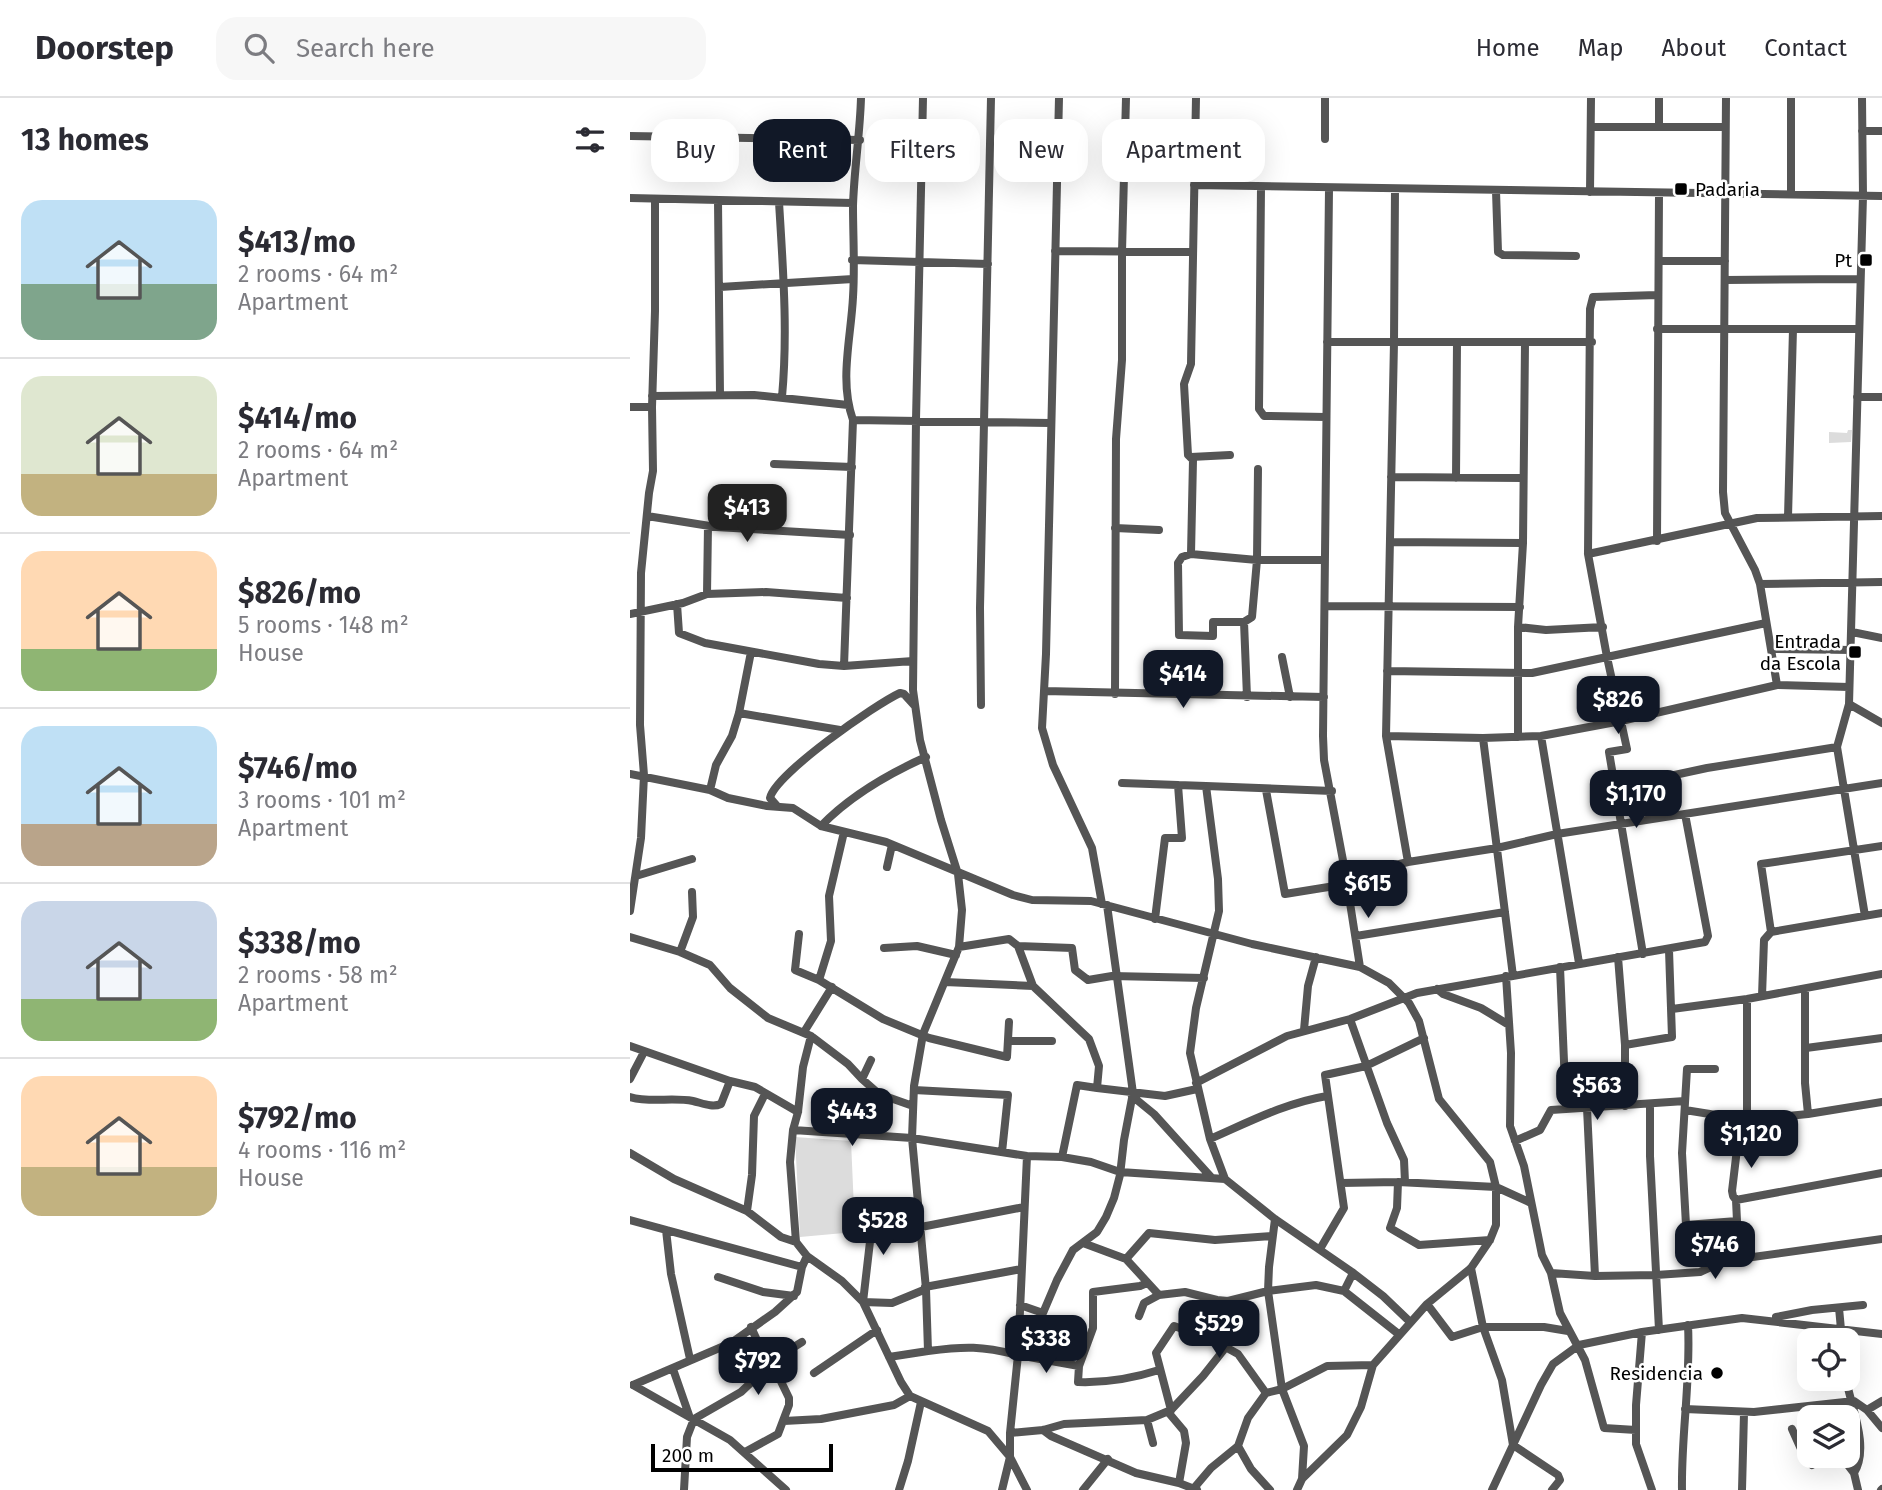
<!DOCTYPE html>
<meta charset="utf-8">
<style>
:root{--surface:#fff;--page:#f7f7f7;--text:#2b2b33;--muted:#7c7c81;--line:#e1e1e2;--accent:#111827}
body{margin:0;font-family:"Fira Sans",sans-serif;background:var(--page);color:var(--text);height:100vh;display:flex;flex-direction:column;font-size:26px;white-space:nowrap}
*{box-sizing:border-box;margin:0}
p{font-size:23px;color:var(--muted)}
.icon{flex:none;width:38px;height:38px;fill:none;stroke:currentColor;stroke-width:2;stroke-linecap:round;stroke-linejoin:round}
.map{position:relative;flex:1;overflow:hidden}
.drawer{display:flex;flex-direction:column;background:var(--surface);width:630px}
.drawer>*{flex:none}
.top-card{position:absolute;left:21px;top:21px;width:665px;height:63px;display:flex;gap:14px}
.tools{position:absolute;left:1167px;top:1230px;display:grid;gap:14px}
.tools a{display:grid;place-items:center;width:63px;height:63px;border-radius:14px;background:var(--surface);box-shadow:0 7px 28px #0002;font-size:35px}
.scale{position:absolute;left:21px;bottom:18px;width:182px;box-sizing:border-box;padding-left:7px;border:4px solid #000;border-top:0;font-size:19px;line-height:24px;white-space:nowrap;color:#000;-webkit-text-stroke:5px #fff;paint-order:stroke}
.price{position:absolute;translate:-50% -60px;padding:0 16px;border-radius:14px;background:var(--accent);color:#fff;font-size:23px;line-height:46px;filter:drop-shadow(0 2px 4px #0008)}
.price::after{content:'';position:absolute;left:50%;top:42px;width:21px;height:16px;margin-left:-10px;background:inherit;clip-path:polygon(0 0,100% 0,50% 100%)}
.price.selected{background:#222;color:#fff}
ul{padding:0;list-style:none}
li{display:flex;align-items:center;gap:21px;height:175px;padding:0 21px}
li+li{border-top:2px solid var(--line)}
li span{display:grid;place-items:center;flex:none;width:196px;height:140px;border-radius:21px;color:#555}
li>.icon{margin-inline-start:auto}
span .icon{width:84px;height:84px;fill:#fffc;stroke-width:1}
li b{font-size:30px}
h2{display:flex;justify-content:space-between;align-items:center;height:84px;padding:0 21px;font-size:30px}
.tag{padding:0 24px;border-radius:21px;background:var(--surface);box-shadow:0 7px 28px #0002;font-size:24px;line-height:63px}
.tag.selected{background:var(--accent);color:#fff}
header{display:flex;align-items:center;gap:42px;box-sizing:border-box;height:98px;padding:0 35px;background:var(--surface);border-bottom:2px solid var(--line)}
header strong{font-size:33px}
nav{display:flex;gap:38px;margin-inline-start:auto;font-size:24px}
.search{width:490px;height:63px;background:var(--page);display:flex;align-items:center;gap:18px;box-sizing:border-box;padding:0 24px;border-radius:21px;color:var(--muted);font-size:26px}
main{display:flex;flex:1;min-height:0}
.map>svg:first-child{display:block}
</style>
<header>
<strong>Doorstep</strong>
<div class="search"><svg class="icon" aria-label="search" viewBox="0 0 24 24"><circle cx="10" cy="10" r="6"/><path d="M15 15l6 6"/></svg>Search here</div>
<nav><a>Home</a><a>Map</a><a>About</a><a>Contact</a></nav>
</header>
<main>
<section class="drawer">
<h2>13 homes<svg class="icon" aria-label="filters" viewBox="0 0 24 24"><path d="M4 7h16M4 17h16"/><circle cx="9" cy="7" r="2"/><circle cx="15" cy="17" r="2"/></svg></h2>
<ul>
<li><span style="background:linear-gradient(#bfe0f5 60%,#7fa58c 0)"><svg class="icon" aria-label="home" viewBox="0 0 24 24"><path d="M3 11l9-7 9 7M6 9v11h12V9"/></svg></span><div><b>$413/mo</b><p>2 rooms · 64 m²</p><p>Apartment</p></div></li>
<li><span style="background:linear-gradient(#dfe7d0 70%,#c2b280 0)"><svg class="icon" aria-label="home" viewBox="0 0 24 24"><path d="M3 11l9-7 9 7M6 9v11h12V9"/></svg></span><div><b>$414/mo</b><p>2 rooms · 64 m²</p><p>Apartment</p></div></li>
<li><span style="background:linear-gradient(#ffd9b3 70%,#8fb573 0)"><svg class="icon" aria-label="home" viewBox="0 0 24 24"><path d="M3 11l9-7 9 7M6 9v11h12V9"/></svg></span><div><b>$826/mo</b><p>5 rooms · 148 m²</p><p>House</p></div></li>
<li><span style="background:linear-gradient(#bfe0f5 70%,#b9a48a 0)"><svg class="icon" aria-label="home" viewBox="0 0 24 24"><path d="M3 11l9-7 9 7M6 9v11h12V9"/></svg></span><div><b>$746/mo</b><p>3 rooms · 101 m²</p><p>Apartment</p></div></li>
<li><span style="background:linear-gradient(#c9d6e8 70%,#8fb573 0)"><svg class="icon" aria-label="home" viewBox="0 0 24 24"><path d="M3 11l9-7 9 7M6 9v11h12V9"/></svg></span><div><b>$338/mo</b><p>2 rooms · 58 m²</p><p>Apartment</p></div></li>
<li><span style="background:linear-gradient(#ffd9b3 65%,#c2b280 0)"><svg class="icon" aria-label="home" viewBox="0 0 24 24"><path d="M3 11l9-7 9 7M6 9v11h12V9"/></svg></span><div><b>$792/mo</b><p>4 rooms · 116 m²</p><p>House</p></div></li>
</ul>
</section>
<div class="map">
<svg width="1252" height="1392" viewBox="0 0 1252 1392">
<rect width="100%" height="100%" fill="#fff"/>
<path fill="#dcdcdc" d="M1218 332H1222L1221 344 1199 345V334L1217 335Z
M165 1039 221 1043 225 1134 170 1139Z"/>
<g fill="none" stroke-linecap="round" stroke-linejoin="round">
<path stroke="#555" stroke-width="8" d="M293 0 286 322 283 592 290 642 311 722 328 776 332 812 329 849 293 936 284 988 282 1040 296 1191 298 1253C336 1248 351 1248 388 1257L380 1335V1359L372 1392
M429 0 416 556 412 630 423 667 462 750 472 806
M695 0V41
M1096 0 1093 394 1095 415 1125 472 1130 486 1147 587
M1232 0 1233 98 1219 606 1252 625
M961 29H1095
M1029 29V0
M1232 33H1252
M0 38 230 42
M564 53 617 54
M564 87 1252 98
M631 89 629 311 634 318H639L696 319
M699 91 693 638 694 662 715 773 730 869
M765 91 764 244 756 638 778 764
M866 93 868 154 873 157 946 158
M960 94 961 0
M1161 96V0
M0 100 223 105
M88 103 90 296
M149 104C153 170 158 234 152 299
M425 153 563 154
M222 162 358 166
M1029 163H1095
M1095 182 1230 181
M90 189 223 181
M1027 231H1229
M697 244H962
M895 245 893 445 888 529 916 532 973 529
M22 298 124 297 218 307
M1227 299H1252
M0 309H22
M223 322 420 325
M561 359 600 357
M144 366 222 369
M761 379 893 380
M826 380 827 244
M17 418 86 429 220 437
M1158 419 1163 231
M485 430 529 432
M1027 443 1029 96
M760 444 893 445
M561 456 563 362 558 357 554 286 561 266 566 0
M958 456 1127 420 1252 418
M1130 486 1252 484
M77 496 78 428
M47 506 49 535 75 545 189 566 214 568 283 563
M695 508 890 509
M0 516 53 505 77 496 136 494 217 500
M614 524H583V538L549 537 548 465 552 459 561 456 627 462H693
M888 529V639
M1222 534 1252 540
M1141 551 1222 552
M652 559 660 599
M214 568 223 322C209 283 221 240 223 199 225 169 223 138 223 108 224 72 230 36 231 0
M757 573 902 575 1136 525
M414 593 694 599
M485 596 486 341 492 262V154L496 0
M617 599 614 524 622 519 627 462 628 371
M1219 606 1207 649 1235 818
M351 607 350 510 361 0
M109 615 210 632
M756 638 853 640 911 638 991 623 1147 587 1219 589
M911 638 949 865
M853 640 883 878
M0 676 80 692 98 700 137 708 163 710 191 728 256 744 383 797 402 802 461 803 622 846 730 869 759 885 779 905 789 923 809 1001 860 1064 866 1089V1127L860 1142 841 1170 797 1206 743 1267 731 1309 717 1337 672 1381 667 1392
M492 685 576 688
M984 690 1077 670 1207 649
M80 692 86 667 102 638 109 615 121 554
M636 692 655 796 717 786
M147 708 140 700C145 676 246 606 270 595L274 596 284 607
M191 728C220 698 258 676 296 659
M257 769 262 747
M6 778 62 761
M716 779 778 764 867 750 927 736 1252 685
M0 813 11 740 14 677 10 627 11 475 19 395 23 373 22 309 25 213V101
M525 821 535 740H552L548 687
M1141 834 1131 766 1252 748
M169 836 165 872 189 882 253 921 299 940 377 959 379 924
M726 838 875 814
M0 839 50 854 80 867 100 890 138 920 181 938 173 969 168 1014 163 1032 160 1064 166 1144 177 1158 212 1183 233 1204 271 1284 280 1298 358 1333 380 1359 397 1392
M388 848 442 850 445 872 458 882 482 878 574 880
M329 849 379 841 388 848 403 888
M254 850 287 848 326 857
M50 854 63 819 62 794
M1013 856 979 654 997 651 977 559 958 456 960 211 963 199 1027 197
M988 859 995 947V1008
M930 869 936 1011
M876 878 881 955 880 1028 894 1068 912 1157 921 1175 930 1215 955 1262 974 1330 1006 1332
M189 882 201 843 199 798 214 734
M315 884 403 888 459 941 469 968 467 990 535 998 567 991
M807 891 813 896 851 910 879 927
M1175 891V985L1178 1016
M1132 898 1134 842 1141 834 1252 815
M1117 901V1022
M1042 911 1117 901 1252 876
M720 921 757 1025 774 1062 775 1084
M674 932 678 888 686 859
M174 934 202 889
M181 938 218 966 232 981 241 962
M379 943H422
M995 947 1042 939 1039 852
M0 948 100 983 125 989 168 1014
M1176 950 1252 940
M1085 971H1057L1052 1055 1056 1127 1107 1123 1106 1102 1103 1098 1102 1093 1107 1051
M0 981 14 954
M232 981 249 996 283 1008
M566 985 657 938 720 921 787 895 1075 844 1078 838 1055 716
M284 992 378 997 372 1054
M502 998 524 1016 581 1079
M0 999C20 1005 42 999 63 1003 72 1005 82 1010 91 1006L100 983
M1020 1007V1058L1029 1232
M957 1010 965 1178
M1055 1012 1117 1022 1178 1016 1252 1004
M163 1032 282 1040 397 1058 432 1059 461 1064 490 1074 595 1081 645 1121 722 1174 753 1198 777 1221
M580 1041C619 1024 655 1005 697 998
M885 1043 910 1032 921 1012 1055 1003
M0 1055 44 1081 117 1113 151 1139 166 1144
M397 1058 388 1257 449 1268
M432 1059 447 987 467 990
M595 1081 580 1041 560 955 566 910 589 813 588 781 576 688 702 693
M768 1084 767 1110 760 1130 789 1147 860 1142
M711 1085 768 1084 866 1089 899 1104
M1106 1102 1252 1075
M117 1113 122 1077 124 1018 135 996
M645 1121 639 1169 638 1193 652 1291 674 1348 672 1381
M0 1122 172 1169
M36 1132 41 1176 60 1261
M453 1145 496 1161 529 1197 555 1194 587 1202 598 1203 638 1193 686 1187 714 1193 766 1234
M690 1151 714 1110 695 977 736 968 794 940
M496 1161 519 1135 585 1142 642 1138
M841 1170 853 1229 872 1282 883 1347 928 1377 930 1382 922 1392
M921 1175 965 1178 1026 1177 1070 1174 1094 1163 1252 1141
M88 1179 133 1194 164 1198
M517 1185 510 1188 463 1194V1230L449 1268 448 1284C477 1285 501 1281 529 1272
M295 1189 391 1171
M296 1191 262 1205 233 1204 241 1135 291 1129 394 1109
M714 1193 723 1175
M797 1206 822 1239 853 1229H914L938 1233
M390 1207 413 1215 427 1182 443 1152 467 1134 476 1119 484 1100 490 1077 494 1042 503 995 477 807
M1209 1210 1212 1242
M509 1218 514 1205 529 1197
M1146 1219 1182 1212 1233 1207
M1012 1234 1006 1307V1346L1022 1392
M581 1241 587 1202
M259 1259 298 1253
M43 1271 59 1317
M184 1275 247 1232
M1216 1281C1221 1309 1240 1349 1224 1375L1228 1392
M3 1287 101 1245 145 1214 167 1194 172 1169 177 1158
M3 1287 100 1342 156 1392
M1055 1311 1124 1314 1224 1303 1237 1312 1252 1330
M541 1312 526 1255 544 1228 581 1241 608 1256 636 1295
M1237 1312 1252 1303
M538 1314 554 1333 556 1345 549 1385 567 1392
M517 1322 523 1345
M154 1323 191 1321 264 1307 280 1298
M1162 1331 1171 1351 1182 1367 1194 1358
M413 1332 421 1338 506 1375 549 1385
M380 1335 413 1332 434 1326 517 1322 541 1312 573 1278 596 1249
M115 1354 148 1336 159 1307V1300L144 1269 135 1260 121 1229
M1211 1358 1224 1375
M564 1390 581 1370 608 1348
M54 1392 57 1339 64 1321 111 1294 148 1259 172 1244
M269 1392 278 1363 291 1304
M453 1392 478 1361
M640 1392 621 1371 608 1348 618 1320 636 1295 652 1291 697 1268 743 1267
M862 1392 911 1287 923 1266 949 1247 1012 1234 1112 1220 1252 1236
M1052 1392C1051 1337 1061 1282 1058 1227
M1112 1392 1114 1315
M1251 1392 1252 1391"/>
</g>
<g fill="#000" stroke="#fff" stroke-width="2.5">
<rect x="1044" y="84" width="14" height="14" rx="3.5"/>
<rect x="1229" y="155" width="14" height="14" rx="3.5"/>
<rect x="1218" y="547" width="14" height="14" rx="3.5"/>
<circle cx="1087" cy="1275" r="7"/>
</g>
<g text-anchor="middle" dominant-baseline="central" stroke-width="5" stroke-linejoin="round" paint-order="stroke">
<g font-size="19" fill="#000" stroke="#fff" text-anchor="end">
<text x="1065" y="91" text-anchor="start">Padaria</text>
<text x="1222" y="162">Pt</text>
<text x="1211" y="543">Entrada<tspan x="1211" dy="22">da Escola</tspan></text>
<text x="1073" y="1275">Residencia</text>
</g>
</g>
</svg>
<div class="tools">
<a><svg class="icon" aria-label="locate" viewBox="0 0 24 24"><circle cx="12" cy="12" r="6"/><path d="M12 2v4M12 18v4M2 12h4M18 12h4"/></svg></a>
<a><svg class="icon" aria-label="layers" viewBox="0 0 24 24"><path d="M12 4l9 5-9 5-9-5zM3 14l9 5 9-5"/></svg></a>
</div>
<div class="scale">200 m</div>
<b class="price selected" style="left:117px;top:446px">$413</b>
<b class="price" style="left:553px;top:612px">$414</b>
<b class="price" style="left:988px;top:638px">$826</b>
<b class="price" style="left:1006px;top:732px">$1,170</b>
<b class="price" style="left:738px;top:822px">$615</b>
<b class="price" style="left:967px;top:1024px">$563</b>
<b class="price" style="left:222px;top:1050px">$443</b>
<b class="price" style="left:1121px;top:1072px">$1,120</b>
<b class="price" style="left:253px;top:1159px">$528</b>
<b class="price" style="left:1085px;top:1183px">$746</b>
<b class="price" style="left:589px;top:1262px">$529</b>
<b class="price" style="left:416px;top:1277px">$338</b>
<b class="price" style="left:128px;top:1299px">$792</b>
<div class="top-card">
<a class="tag">Buy</a>
<a class="tag selected">Rent</a>
<a class="tag">Filters</a>
<a class="tag">New</a>
<a class="tag">Apartment</a>
</div>
</div>
</main>
